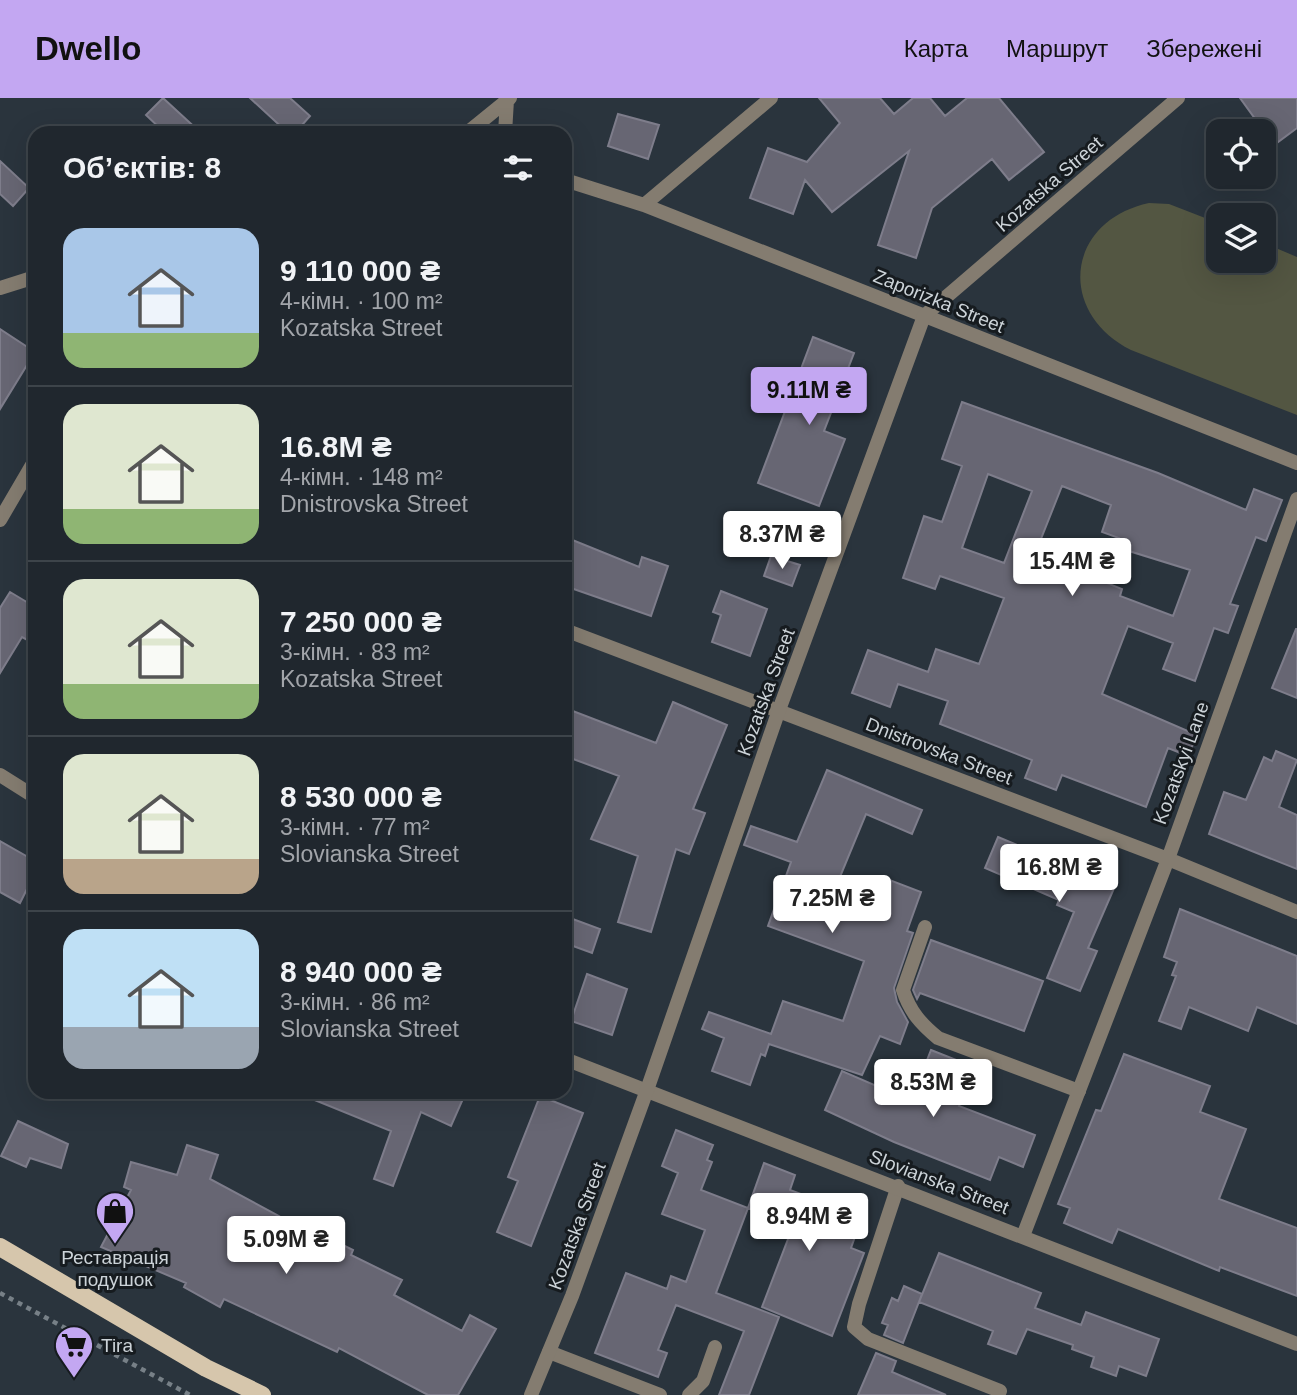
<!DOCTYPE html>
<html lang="uk">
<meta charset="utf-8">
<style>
:root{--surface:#20272e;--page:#2d333a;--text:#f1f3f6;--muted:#a2a5aa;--line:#3d444a;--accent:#c3a7f2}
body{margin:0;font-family:Helvetica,sans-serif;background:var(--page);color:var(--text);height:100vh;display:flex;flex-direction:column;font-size:26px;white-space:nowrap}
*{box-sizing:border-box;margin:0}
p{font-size:23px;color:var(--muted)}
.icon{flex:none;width:38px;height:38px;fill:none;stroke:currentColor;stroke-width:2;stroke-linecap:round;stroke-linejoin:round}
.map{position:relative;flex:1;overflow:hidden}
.side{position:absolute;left:28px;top:28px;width:544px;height:973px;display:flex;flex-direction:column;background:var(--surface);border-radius:21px;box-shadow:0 7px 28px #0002,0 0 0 2px var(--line)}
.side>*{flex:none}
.fabs{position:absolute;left:1206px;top:21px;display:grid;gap:14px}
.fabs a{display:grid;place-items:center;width:70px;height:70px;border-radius:14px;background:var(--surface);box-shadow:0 7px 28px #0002,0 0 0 2px var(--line);font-size:35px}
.price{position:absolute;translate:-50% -60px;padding:0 16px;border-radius:7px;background:#fff;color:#222;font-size:23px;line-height:46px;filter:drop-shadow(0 2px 4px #0008)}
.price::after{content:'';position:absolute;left:50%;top:42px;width:21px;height:16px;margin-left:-10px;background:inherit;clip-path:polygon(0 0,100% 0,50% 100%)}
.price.current{background:var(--accent);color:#111}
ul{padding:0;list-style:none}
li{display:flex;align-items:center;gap:21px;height:175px;padding:0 35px}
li+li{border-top:2px solid var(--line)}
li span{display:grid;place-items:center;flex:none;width:196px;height:140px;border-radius:21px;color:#555}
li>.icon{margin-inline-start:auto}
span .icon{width:84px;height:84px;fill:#fffc;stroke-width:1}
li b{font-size:30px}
h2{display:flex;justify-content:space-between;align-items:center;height:84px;padding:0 35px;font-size:30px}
header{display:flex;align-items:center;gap:42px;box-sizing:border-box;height:98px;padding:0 35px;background:var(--accent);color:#111}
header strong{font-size:33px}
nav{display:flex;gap:38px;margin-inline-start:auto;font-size:24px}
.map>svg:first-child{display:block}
</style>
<header>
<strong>Dwello</strong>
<nav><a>Карта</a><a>Маршрут</a><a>Збережені</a></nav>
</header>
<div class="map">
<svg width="1297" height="1297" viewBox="0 0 1297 1297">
<rect width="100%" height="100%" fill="#2a343d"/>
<path fill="#535642" d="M1149 105 1169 106 1218 125V163H1264V145L1297 159V317L1131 252C1056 214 1066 123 1149 105Z"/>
<path fill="#676673" stroke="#7e7d8b" stroke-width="2" fill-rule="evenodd" d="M163 0 201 35H165L146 17Z
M250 0H290L310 18 295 35H288Z
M819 0H880L894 16 913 0H930L945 18 967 0H999L1044 54 1009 82 992 61 932 110 916 160 878 147 909 53 832 114 805 82 793 116 750 100 768 50 807 64 840 25Z
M1240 0H1297V30L1274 47Z
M618 16 659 27 648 61 608 48Z
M0 63 29 90 13 108 0 96Z
M0 231 35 254 0 311Z
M813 239 854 255 824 333 845 341 819 408 758 385Z
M962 304 1158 375 1246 412 1254 391 1282 402 1266 443 1256 439 1230 506 1238 508 1228 535 1214 530 1195 583 1163 571 1173 545 1128 528 1102 596 1197 637 1188 658 1168 650 1146 709 1062 677 1056 692 1025 680 1032 662 940 626 948 603 898 586 890 609 852 595 868 552 928 574 936 551 979 566 1004 500 940 478 935 491 903 480 924 418 942 424 962 368 942 361ZM988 376 1032 393 1004 465 962 450ZM1062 388 1111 407 1102 434 1119 440 1116 449 1190 472 1173 518 1120 498 1122 491 1035 456Z
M565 439 639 469 642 459 668 468 651 518 565 488Z
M771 458 800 467 792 488 764 478Z
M721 493 767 511 750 558 712 544 721 517 713 514Z
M10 494 35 509V546L22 539 0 575V510Z
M1296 531H1297V600L1272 590Z
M673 604 727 627 693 711 705 715 689 756 676 751 651 834 618 824 638 758 591 741 619 678 565 658V610L656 645Z
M1276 653 1297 662 1279 709 1297 717V771L1209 736 1224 694 1246 702 1264 659 1272 663Z
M827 672 922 712 912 736 866 716 837 786 880 802 887 781 921 794 907 833 913 835 894 890 897 904 908 924 900 946 880 938 862 977 769 946 765 958 761 956 750 987 712 973 724 940 702 931 709 914 771 936 783 903 843 923 864 863 768 828 791 764 744 747 751 728 797 744Z
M998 739 1115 788 1088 850 1097 853 1080 893 1047 880 1074 814 1057 807 1059 802 985 770Z
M0 743 35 763V793L28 789 20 805 0 794Z
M1180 811 1297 858V926L1257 909 1248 933 1189 909 1181 931 1159 923 1176 878 1172 877 1177 864 1164 859Z
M570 820 600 831 592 855 565 845Z
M931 842 1043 883 1024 933 920 895 917 901 913 892Z
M587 876 627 891 612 937 571 923Z
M931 952 964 965 959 978 969 982 959 1008 1035 1037 1023 1069 999 1059 990 1082 894 1044 825 1012 842 973 911 1003Z
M1124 956 1210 988 1200 1014 1246 1031 1219 1101 1297 1130V1198L1220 1169 1219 1173 1118 1131 1112 1145 1064 1125 1070 1110 1058 1106 1096 1012 1101 1013Z
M295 994H466L451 1028 421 1014 393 1088 374 1081 391 1033Z
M540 998 583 1015 531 1148 497 1134 518 1083 508 1079Z
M18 1023 68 1046 61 1070 30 1060 26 1069 1 1058Z
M676 1032 713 1047 707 1062 712 1064 701 1092 748 1110 716 1195 779 1219 749 1297H719L744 1233 676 1207 658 1252 667 1255 658 1279 595 1255 626 1175 667 1191 671 1178 686 1184 705 1132 662 1116 678 1075 662 1068Z
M187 1047 218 1057 210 1081 279 1118 272 1129 324 1155 331 1141 353 1152 351 1157 402 1182 394 1197 462 1233 470 1217 496 1231 458 1297H428L339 1250 337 1254 224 1201 220 1209 184 1189 186 1185 101 1149 131 1092 124 1089 131 1064 177 1077Z
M764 1065 795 1077 790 1092 862 1119 851 1150 864 1155 832 1238 762 1209 793 1128 748 1110Z
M939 1155 1041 1195 1035 1210 1081 1227 1086 1214 1159 1241 1146 1278 1119 1268 1116 1278 1091 1269 1094 1259 1072 1251 1073 1247 1027 1231 1016 1256 988 1246 993 1233 919 1204Z
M904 1188 922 1196 903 1245 884 1237 888 1227 882 1225 892 1200 898 1203Z
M876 1255 896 1263 892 1274 946 1297H858Z"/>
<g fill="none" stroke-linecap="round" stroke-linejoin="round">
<path stroke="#778087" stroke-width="4.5" stroke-dasharray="5 5" stroke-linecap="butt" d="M0 1195 190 1297"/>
<path stroke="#847c70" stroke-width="14" d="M925 829 903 892C910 914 921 926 938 940L1079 993
M898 1088 859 1206 854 1229 868 1241 1000 1293
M549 1254 660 1297
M689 1297 703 1283 715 1249"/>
<path stroke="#847c70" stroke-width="14" d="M467 35 510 0
M505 35 507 2
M565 82 644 107 1297 365
M644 107 771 0
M0 190 35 179
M0 422 35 362
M565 532 1168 761 1297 814
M0 677 35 699
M565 961 1297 1246
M1023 1138 1168 761 1297 401"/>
<path stroke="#847c70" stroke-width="14" d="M531 1297 572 1198 647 992 779 612 924 218 1178 0"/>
<path stroke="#d6c6ac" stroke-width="18" d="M0 1149 206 1270 262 1297"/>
</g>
<defs>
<g id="shop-pin" transform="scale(2.0125)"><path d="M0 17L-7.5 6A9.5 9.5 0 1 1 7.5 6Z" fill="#c3a7f2" stroke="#161b1f"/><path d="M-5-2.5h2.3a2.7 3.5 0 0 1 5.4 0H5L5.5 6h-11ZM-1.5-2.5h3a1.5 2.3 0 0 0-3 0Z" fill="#111"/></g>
<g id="supermarket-pin" transform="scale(2.0125)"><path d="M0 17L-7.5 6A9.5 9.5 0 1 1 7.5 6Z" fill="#c3a7f2" stroke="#161b1f"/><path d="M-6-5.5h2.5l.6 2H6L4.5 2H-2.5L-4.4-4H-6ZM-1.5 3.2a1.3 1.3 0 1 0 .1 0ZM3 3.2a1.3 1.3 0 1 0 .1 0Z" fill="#111"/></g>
</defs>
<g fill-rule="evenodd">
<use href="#shop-pin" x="115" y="1113"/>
<use href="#supermarket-pin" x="74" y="1247"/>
</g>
<g text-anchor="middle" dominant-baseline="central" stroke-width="6" stroke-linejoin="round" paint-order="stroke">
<g font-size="19" fill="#ccd3d8" stroke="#161b1f">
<text transform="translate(1049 86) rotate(-41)">Kozatska Street</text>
<text transform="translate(939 203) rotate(22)">Zaporizka Street</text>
<text transform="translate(766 594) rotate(-70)">Kozatska Street</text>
<text transform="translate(939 653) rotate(21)">Dnistrovska Street</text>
<text transform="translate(1181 665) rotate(-70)">Kozatskyi Lane</text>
<text transform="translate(939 1084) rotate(21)">Slovianska Street</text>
<text transform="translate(577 1128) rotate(-70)">Kozatska Street</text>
</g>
<g font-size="19" fill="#ccd3d8" stroke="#161b1f">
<text x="115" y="1159">Реставрація<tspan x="115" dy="22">подушок</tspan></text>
<text x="101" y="1247" text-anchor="start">Tira</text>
</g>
</g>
</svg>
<div class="fabs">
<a><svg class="icon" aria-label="locate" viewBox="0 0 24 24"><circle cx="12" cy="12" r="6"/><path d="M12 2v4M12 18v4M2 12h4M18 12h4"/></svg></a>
<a><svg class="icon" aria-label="layers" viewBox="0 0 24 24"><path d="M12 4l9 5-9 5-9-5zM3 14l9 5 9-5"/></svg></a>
</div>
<b class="price current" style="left:809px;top:329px">9.11M ₴</b>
<b class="price" style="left:782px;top:473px">8.37M ₴</b>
<b class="price" style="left:1072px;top:500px">15.4M ₴</b>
<b class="price" style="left:1059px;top:806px">16.8M ₴</b>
<b class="price" style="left:832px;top:837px">7.25M ₴</b>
<b class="price" style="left:933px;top:1021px">8.53M ₴</b>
<b class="price" style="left:809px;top:1155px">8.94M ₴</b>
<b class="price" style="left:286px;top:1178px">5.09M ₴</b>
<section class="side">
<h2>Об’єктів: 8<svg class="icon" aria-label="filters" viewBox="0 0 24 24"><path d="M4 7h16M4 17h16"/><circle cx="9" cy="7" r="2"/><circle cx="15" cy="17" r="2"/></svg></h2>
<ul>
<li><span style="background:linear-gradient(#a9c7e8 75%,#8fb573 0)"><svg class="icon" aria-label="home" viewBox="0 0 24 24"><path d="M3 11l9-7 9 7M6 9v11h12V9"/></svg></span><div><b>9 110 000 ₴</b><p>4-кімн. · 100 m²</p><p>Kozatska Street</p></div></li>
<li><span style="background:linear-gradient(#dfe7d0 75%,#8fb573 0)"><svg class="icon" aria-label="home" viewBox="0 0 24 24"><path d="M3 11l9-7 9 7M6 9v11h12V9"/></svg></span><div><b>16.8M ₴</b><p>4-кімн. · 148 m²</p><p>Dnistrovska Street</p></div></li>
<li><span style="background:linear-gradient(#dfe7d0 75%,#8fb573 0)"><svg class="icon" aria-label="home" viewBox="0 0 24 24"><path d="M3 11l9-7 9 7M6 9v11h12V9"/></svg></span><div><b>7 250 000 ₴</b><p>3-кімн. · 83 m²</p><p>Kozatska Street</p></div></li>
<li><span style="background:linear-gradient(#dfe7d0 75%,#b9a48a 0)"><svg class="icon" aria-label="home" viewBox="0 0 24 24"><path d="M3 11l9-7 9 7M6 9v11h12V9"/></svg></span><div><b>8 530 000 ₴</b><p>3-кімн. · 77 m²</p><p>Slovianska Street</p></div></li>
<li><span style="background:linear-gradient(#bfe0f5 70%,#9aa5b1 0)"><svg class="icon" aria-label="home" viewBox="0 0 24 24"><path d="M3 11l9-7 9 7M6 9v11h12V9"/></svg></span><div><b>8 940 000 ₴</b><p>3-кімн. · 86 m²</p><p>Slovianska Street</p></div></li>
</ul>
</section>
</div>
